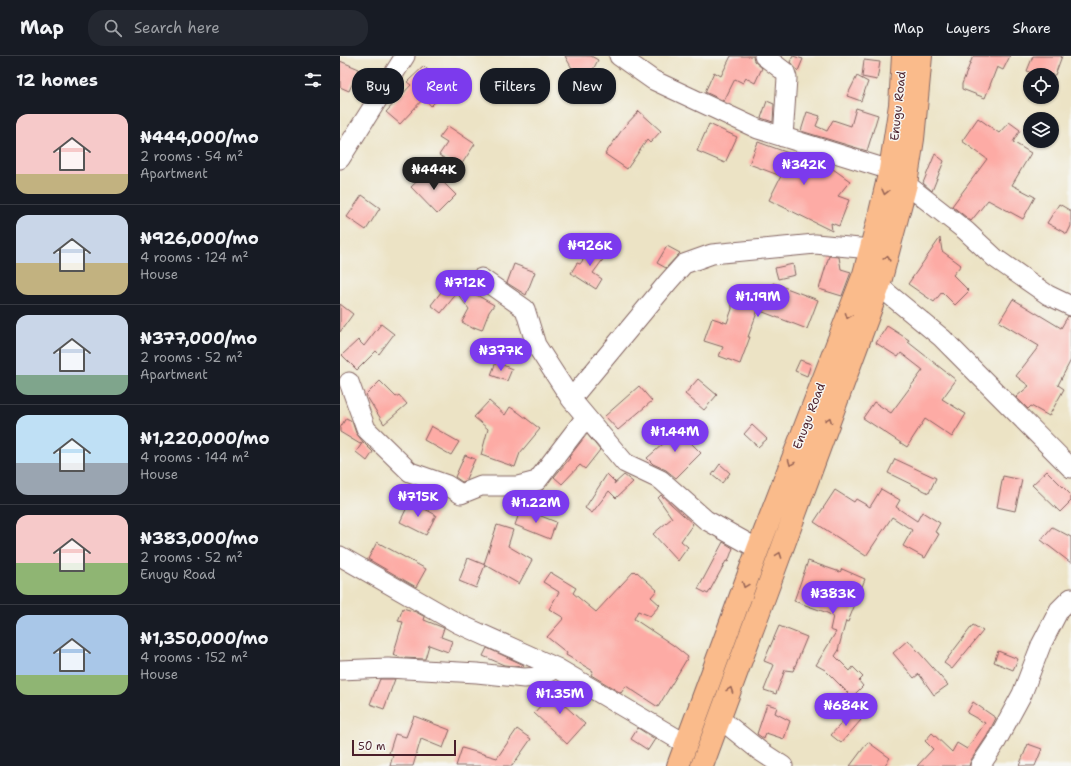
<!DOCTYPE html>
<meta charset="utf-8">
<style>
:root{--surface:#171b24;--page:#242831;--text:#f1f3f6;--muted:#9ea1a6;--line:#363941;--accent:#7c3aed}
body{margin:0;font-family:"Shantell Sans",sans-serif;background:var(--page);color:var(--text);height:100vh;display:flex;flex-direction:column;font-size:15px;white-space:nowrap}
*{box-sizing:border-box;margin:0}
p{font-size:13px;color:var(--muted)}
.icon{flex:none;width:22px;height:22px;fill:none;stroke:currentColor;stroke-width:2;stroke-linecap:round;stroke-linejoin:round}
.map{position:relative;flex:1;overflow:hidden}
.details{display:flex;flex-direction:column;background:var(--surface);width:340px}
.details>*{flex:none}
.hud{position:absolute;left:12px;top:12px;width:380px;height:36px;display:flex;gap:8px}
.tools{position:absolute;left:683px;top:12px;display:grid;gap:8px}
.tools a{display:grid;place-items:center;width:36px;height:36px;border-radius:50%;background:var(--surface);box-shadow:0 1px 3px #0004;font-size:20px}
.scale{position:absolute;left:12px;bottom:10px;width:104px;box-sizing:border-box;padding-left:4px;border:2px solid #4a1f2b;border-top:0;font-size:11px;line-height:14px;white-space:nowrap;color:#4a1f2b;-webkit-text-stroke:3px #f6f6f2;paint-order:stroke}
.price{position:absolute;translate:-50% -34px;padding:0 9px;border-radius:14px;background:var(--accent);color:#fff;font-size:13px;line-height:26px;filter:drop-shadow(0 1px 2px #0008)}
.price::after{content:'';position:absolute;left:50%;top:24px;width:12px;height:9px;margin-left:-6px;background:inherit;clip-path:polygon(0 0,100% 0,50% 100%)}
.price.active{background:#222;color:#fff}
ul{padding:0;list-style:none}
li{display:flex;align-items:center;gap:12px;height:100px;padding:0 16px}
li+li{border-top:1px solid var(--line)}
li span{display:grid;place-items:center;flex:none;width:112px;height:80px;border-radius:12px;color:#555}
li>.icon{margin-inline-start:auto}
span .icon{width:48px;height:48px;fill:#fffc;stroke-width:1}
li b{font-size:17px}
h2{display:flex;justify-content:space-between;align-items:center;height:48px;padding:0 16px;font-size:17px}
.pill{padding:0 14px;border-radius:16px;background:var(--surface);box-shadow:0 1px 3px #0004;font-size:14px;line-height:36px}
.pill.active{background:var(--accent);color:#fff}
header{display:flex;align-items:center;gap:24px;box-sizing:border-box;height:56px;padding:0 20px;background:var(--surface);border-bottom:1px solid var(--line)}
header strong{font-size:19px}
nav{display:flex;gap:22px;margin-inline-start:auto;font-size:14px}
.search{width:280px;height:36px;background:var(--page);display:flex;align-items:center;gap:10px;box-sizing:border-box;padding:0 14px;border-radius:16px;color:var(--muted);font-size:15px}
main{display:flex;flex:1;min-height:0}
.map>svg:first-child{display:block}
</style>
<header>
<strong>Map</strong>
<div class="search"><svg class="icon" aria-label="search" viewBox="0 0 24 24"><circle cx="10" cy="10" r="6"/><path d="M15 15l6 6"/></svg>Search here</div>
<nav><a>Map</a><a>Layers</a><a>Share</a></nav>
</header>
<main>
<section class="details">
<h2>12 homes<svg class="icon" aria-label="filters" viewBox="0 0 24 24"><path d="M4 7h16M4 17h16"/><circle cx="9" cy="7" r="2"/><circle cx="15" cy="17" r="2"/></svg></h2>
<ul>
<li><span style="background:linear-gradient(#f6c9c9 75%,#c2b280 0)"><svg class="icon" aria-label="home" viewBox="0 0 24 24"><path d="M3 11l9-7 9 7M6 9v11h12V9"/></svg></span><div><b>₦444,000/mo</b><p>2 rooms · 54 m²</p><p>Apartment</p></div></li>
<li><span style="background:linear-gradient(#c9d6e8 60%,#c2b280 0)"><svg class="icon" aria-label="home" viewBox="0 0 24 24"><path d="M3 11l9-7 9 7M6 9v11h12V9"/></svg></span><div><b>₦926,000/mo</b><p>4 rooms · 124 m²</p><p>House</p></div></li>
<li><span style="background:linear-gradient(#c9d6e8 75%,#7fa58c 0)"><svg class="icon" aria-label="home" viewBox="0 0 24 24"><path d="M3 11l9-7 9 7M6 9v11h12V9"/></svg></span><div><b>₦377,000/mo</b><p>2 rooms · 52 m²</p><p>Apartment</p></div></li>
<li><span style="background:linear-gradient(#bfe0f5 60%,#9aa5b1 0)"><svg class="icon" aria-label="home" viewBox="0 0 24 24"><path d="M3 11l9-7 9 7M6 9v11h12V9"/></svg></span><div><b>₦1,220,000/mo</b><p>4 rooms · 144 m²</p><p>House</p></div></li>
<li><span style="background:linear-gradient(#f6c9c9 60%,#8fb573 0)"><svg class="icon" aria-label="home" viewBox="0 0 24 24"><path d="M3 11l9-7 9 7M6 9v11h12V9"/></svg></span><div><b>₦383,000/mo</b><p>2 rooms · 52 m²</p><p>Enugu Road</p></div></li>
<li><span style="background:linear-gradient(#a9c7e8 75%,#8fb573 0)"><svg class="icon" aria-label="home" viewBox="0 0 24 24"><path d="M3 11l9-7 9 7M6 9v11h12V9"/></svg></span><div><b>₦1,350,000/mo</b><p>4 rooms · 152 m²</p><p>House</p></div></li>
</ul>
</section>
<div class="map">
<svg width="731" height="710" viewBox="0 0 731 710">
<rect width="100%" height="100%" fill="#f6f6f2"/>
<filter id="ink" filterUnits="userSpaceOnUse"><feTurbulence type="fractalNoise" baseFrequency=".025" numOctaves="2"/><feDisplacementMap in="SourceGraphic" scale="8" xChannelSelector="R" yChannelSelector="G"/><feConvolveMatrix kernelMatrix="1 2 1 2 8 2 1 2 1" color-interpolation-filters="sRGB"/></filter>
<filter id="wash" filterUnits="userSpaceOnUse"><feTurbulence type="fractalNoise" baseFrequency=".012" numOctaves="4" result="noise"/><feDisplacementMap in="SourceGraphic" scale="16" xChannelSelector="R" yChannelSelector="G"/><feGaussianBlur stdDeviation="0.9" result="paint"/><feColorMatrix in="noise" values="0 0 0 0 0 0 0 0 0 0 0 0 0 0 0 0 0 1.4 0 .05"/><feComposite in="paint" operator="in"/></filter>
<g filter="url(#wash)">
<rect width="100%" height="100%" fill="#ece3c5"/>
<g id="blocks">
<path fill="#fdaba5" d="M225 0H251L258 4 246 27 238 23Z
M391 0H413L414 5 422 12 415 27 406 22 403 27 395 23 384 45 365 36 374 16 381 20Z
M453 0 463 3 458 15 450 6Z
M633 0H670L663 14 657 11 645 42 622 33V28Z
M693 0H722L715 19H697L687 15Z
M524 4 540 6 537 24 522 21Z
M0 5 19 13 9 35 0 31Z
M84 10 107 34 91 50 84 42 60 68 46 56 71 29 67 26Z
M517 20 528 26 521 45 507 40Z
M427 45 434 48 433 66 421 62Z
M516 52 538 59 527 95 461 75 467 56 480 60 476 70 487 75 493 64 511 70Z
M299 55 321 75 310 87 307 84 287 113 265 98 284 71Z
M638 62 659 77 669 66 680 74 673 86 691 97 672 129 695 141 683 163 648 144 631 165 612 150 647 103 622 85Z
M369 68 397 81 385 107 357 95Z
M108 70 135 88 119 112 99 99 107 87 99 82Z
M418 86 493 113 510 125 498 140 509 144 499 170 491 167 492 175 429 144 441 120 409 108Z
M595 98 604 105 592 135 583 127Z
M90 113 116 139 97 158 71 131Z
M22 139 40 152 26 174 7 161Z
M719 148 731 155V170L727 178 707 167Z
M600 182 602 195 621 209 613 219 629 235 615 249 602 236 594 246 568 228Z
M255 188 267 198 253 217 262 223 256 233 231 217 237 207 240 208Z
M327 190 340 197 326 212 317 207Z
M489 200 499 201 501 213 511 216 502 240 479 233Z
M174 208 195 216 186 239 167 227Z
M453 208 455 219 438 223 435 212Z
M104 220 154 249 149 256 142 274 134 271V273L122 266 129 253 117 237 101 257 91 249 108 227Z
M433 227 478 244 467 273 418 254 408 281H410L400 308 379 300 383 291 364 285 372 262 387 267 392 253 391 233 426 245Z
M673 243 721 272 728 260 731 261V304L718 329 724 333 709 360 691 350 688 353 676 341 689 330 676 320 699 290 659 266Z
M0 248 13 258 0 276Z
M41 268 54 278 39 298 36 295 17 314 2 299 18 284 24 290Z
M547 270 569 284 568 286 616 324 602 343 626 358 612 381 585 363 567 391 523 362 534 346 551 357 583 314 561 297 558 301 536 287Z
M460 304 471 308 467 320 455 315Z
M156 306 172 313 167 325 151 319Z
M358 323 377 339 364 354 345 338Z
M40 325 56 341 59 339 67 348 44 368 26 339Z
M299 330 312 345 278 374 265 360Z
M149 345 165 359 170 351 178 356 200 373 180 397 175 411 141 399 148 373 134 361Z
M6 362 12 365 16 377 23 386 20 388 0 376V372Z
M412 369 427 383 418 391 404 378Z
M91 370 119 386 111 399 84 384Z
M335 371 361 397 336 422 326 414 313 408 307 402 323 388 320 385Z
M247 378 260 394 245 413 240 409 222 428 214 421 230 402 229 401Z
M23 386 33 396 27 405 16 396Z
M125 399 135 403 125 425 122 426 115 421Z
M555 403 596 422 589 437 548 417Z
M380 408 390 417 382 427 372 419Z
M707 415 731 439V445L720 456 692 429Z
M267 418 275 426 274 428 284 419 293 426 276 442 269 435 252 457 245 452Z
M663 420 682 424 675 455 657 451Z
M541 433 560 444 556 451 577 465 582 456 600 467 595 476 599 478 585 502 563 490 572 474 552 461 526 500 474 466 495 434 514 446 516 443 530 451Z
M321 439 353 468 341 485 348 491 338 505 313 478 332 462 318 442Z
M70 445 96 459 86 479 60 466Z
M181 452 216 466 210 483 175 469Z
M157 469 173 474 168 490 192 504 179 528 144 508Z
M712 471 731 481V507L701 484Z
M37 486 86 513 76 531 28 503Z
M383 486 393 492 388 506 386 505 368 538 358 533Z
M128 502 145 509 136 532 119 525Z
M468 505 500 516 502 513 525 523 508 566 506 565 498 594H499L495 600 510 615 513 611 523 621 519 625 523 630 512 641 485 614 476 609 496 576 490 574 493 560 485 556 454 545Z
M294 515 296 517 297 516 317 534 311 541 320 549 310 560 298 555 294 563 333 589 348 601 318 651 286 630 281 637 251 619 253 615 226 599 227 597 207 581 224 562 209 553 219 536 203 526 210 516 236 532 233 537 256 556Z
M63 552 76 556 85 561 84 564 104 572 101 581 112 585 108 596 89 589 85 603 62 602 53 599 63 566 58 565Z
M633 569 643 575 612 613 604 607Z
M439 570 467 581 453 615 445 614 436 638 424 634 434 609 424 605Z
M568 584 608 629 594 639 579 618 574 622 553 597Z
M147 592 184 609 183 611 164 609 143 600Z
M658 595 678 603 673 614 654 606Z
M40 623H55L44 653 30 648Z
M220 628 231 637 222 647 245 668 227 688 194 657Z
M633 646 656 662 647 680 631 704 629 710H577L593 693 585 685 592 677 612 696 617 687 627 693 645 667 627 657Z
M427 648 437 651 435 657 450 665 444 683 426 677 424 683 417 678Z
M513 654 521 664 501 687 491 679Z
M74 660 110 674 103 692 81 683 73 710H50L53 699 49 697 55 678 66 681Z
M298 672 315 683 308 694 291 683Z
M177 673 191 683 172 710H116L122 692 157 702Z
M528 686 550 702 544 710H510Z
M688 688 702 693 695 710H679Z"/>
</g>
</g>
<g filter="url(#ink)">
<use href="#blocks" fill-opacity="0" stroke="#836461" stroke-width="1"/>
<g fill="none" stroke-linecap="round" stroke-linejoin="round">
<g stroke="#836461" stroke-width="21">
<path id="minor" d="M279 0 313 24 418 73 550 114
M424 0 445 16 447 22 443 81
M0 103 65 0
M566 128 626 175 655 202 708 239 731 250
M141 222 185 253 196 289 231 343
M539 230 602 282 731 412
M9 326 26 373 70 416 107 429 121 438 141 430H178L197 425 246 361
M418 493 366 464 321 424 285 407 231 343 328 226 344 208 372 198 475 188 531 193
M0 500 117 567 217 612 346 688
M0 614 48 612 137 617 184 622 200 621 217 612
M379 662 420 695 443 710
M640 710 656 686 682 638 701 589 719 554 731 542"/>
</g>
<g stroke="#836461" stroke-width="24">
<path id="major" d="M338 710 418 493 524 218 538 165 550 114 560 49 563 0
M362 710 539 230 566 128 573 83 581 0"/>
</g>
<use href="#minor" stroke="#fff" stroke-width="19"/>
<use href="#major" stroke="#fabb8b" stroke-width="22"/>
</g>
<defs><path id="oneway-chevron" d="M-2-3.5L2.5 0L-2 3.5" fill="none" stroke-width="1.6" stroke-linecap="round" stroke-linejoin="round"/></defs>
<g stroke="#996556">
<use href="#oneway-chevron" transform="translate(545 136) rotate(103)"/>
<use href="#oneway-chevron" transform="translate(547 202) rotate(-75)"/>
<use href="#oneway-chevron" transform="translate(508 260) rotate(111)"/>
<use href="#oneway-chevron" transform="translate(489 364) rotate(-70)"/>
<use href="#oneway-chevron" transform="translate(451 407) rotate(111)"/>
<use href="#oneway-chevron" transform="translate(439 499) rotate(-70)"/>
<use href="#oneway-chevron" transform="translate(405 529) rotate(110)"/>
<use href="#oneway-chevron" transform="translate(390 634) rotate(-70)"/>
</g>
</g>
<g text-anchor="middle" dominant-baseline="central" stroke-width="3" stroke-linejoin="round" paint-order="stroke">
<g font-size="12" fill="#4a1f2b" stroke="#f6f6f2">
<text transform="translate(558 50) rotate(-84)">Enugu Road</text>
<text transform="translate(469 360) rotate(-69)">Enugu Road</text>
</g>
</g>
</svg>
<div class="tools">
<a><svg class="icon" aria-label="locate" viewBox="0 0 24 24"><circle cx="12" cy="12" r="6"/><path d="M12 2v4M12 18v4M2 12h4M18 12h4"/></svg></a>
<a><svg class="icon" aria-label="layers" viewBox="0 0 24 24"><path d="M12 4l9 5-9 5-9-5zM3 14l9 5 9-5"/></svg></a>
</div>
<div class="scale">50 m</div>
<b class="price" style="left:464px;top:130px">₦342K</b>
<b class="price active" style="left:94px;top:135px">₦444K</b>
<b class="price" style="left:250px;top:211px">₦926K</b>
<b class="price" style="left:125px;top:248px">₦712K</b>
<b class="price" style="left:418px;top:262px">₦1.19M</b>
<b class="price" style="left:161px;top:316px">₦377K</b>
<b class="price" style="left:335px;top:397px">₦1.44M</b>
<b class="price" style="left:78px;top:462px">₦715K</b>
<b class="price" style="left:196px;top:468px">₦1.22M</b>
<b class="price" style="left:493px;top:559px">₦383K</b>
<b class="price" style="left:220px;top:659px">₦1.35M</b>
<b class="price" style="left:506px;top:671px">₦684K</b>
<div class="hud">
<a class="pill">Buy</a>
<a class="pill active">Rent</a>
<a class="pill">Filters</a>
<a class="pill">New</a>
</div>
</div>
</main>
